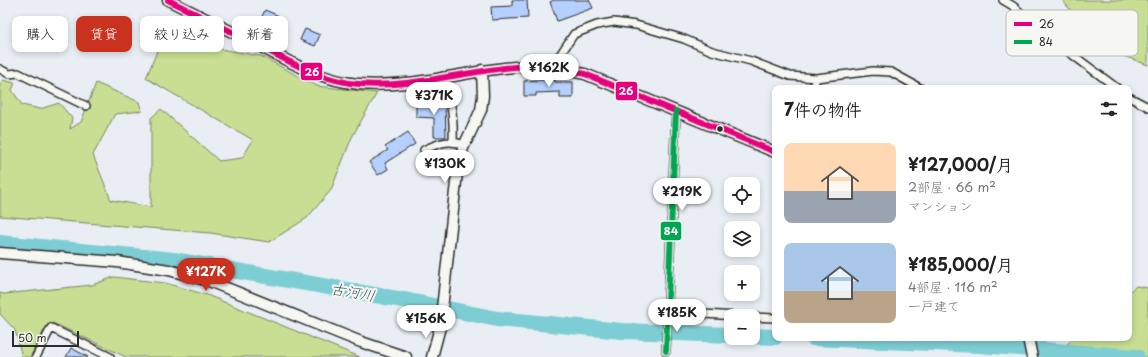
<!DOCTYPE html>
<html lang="ja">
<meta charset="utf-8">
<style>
:root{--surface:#fff;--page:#f6f6f6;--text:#222;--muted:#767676;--accent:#c8321e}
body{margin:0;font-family:"Playpen Sans","Klee One",sans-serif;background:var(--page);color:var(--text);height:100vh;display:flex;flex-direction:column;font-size:15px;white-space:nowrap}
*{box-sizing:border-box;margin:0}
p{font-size:13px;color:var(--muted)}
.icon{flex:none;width:22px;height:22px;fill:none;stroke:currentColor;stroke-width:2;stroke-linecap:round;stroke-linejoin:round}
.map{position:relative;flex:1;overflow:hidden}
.side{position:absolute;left:772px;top:85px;width:360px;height:256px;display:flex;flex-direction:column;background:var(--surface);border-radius:8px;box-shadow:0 2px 6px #0003}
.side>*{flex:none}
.hud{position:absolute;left:12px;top:16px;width:380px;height:36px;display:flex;gap:8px}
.controls{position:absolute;left:724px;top:177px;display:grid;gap:8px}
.controls a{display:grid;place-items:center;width:36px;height:36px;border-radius:8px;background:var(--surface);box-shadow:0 2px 6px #0003;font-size:20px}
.scale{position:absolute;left:12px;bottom:10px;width:67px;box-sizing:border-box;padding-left:4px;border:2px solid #2b2b2b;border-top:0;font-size:11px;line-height:14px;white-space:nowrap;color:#2b2b2b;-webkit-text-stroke:3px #f6f6f2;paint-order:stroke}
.price{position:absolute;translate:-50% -34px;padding:0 9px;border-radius:14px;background:#fff;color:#222;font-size:13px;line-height:26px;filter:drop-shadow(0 1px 2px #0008)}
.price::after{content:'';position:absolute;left:50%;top:24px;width:12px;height:9px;margin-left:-6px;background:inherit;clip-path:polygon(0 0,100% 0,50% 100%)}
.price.active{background:var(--accent);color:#fff}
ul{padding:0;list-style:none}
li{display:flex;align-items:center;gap:12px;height:100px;padding:0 12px}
li span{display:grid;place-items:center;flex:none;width:112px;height:80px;border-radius:8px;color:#555}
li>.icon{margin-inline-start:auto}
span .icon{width:48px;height:48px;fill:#fffc;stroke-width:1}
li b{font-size:17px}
h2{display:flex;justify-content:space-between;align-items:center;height:48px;padding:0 12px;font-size:17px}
.pill{padding:0 14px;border-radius:8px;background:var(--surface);box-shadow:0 2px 6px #0003;font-size:14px;line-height:36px}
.pill.active{background:var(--accent);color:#fff}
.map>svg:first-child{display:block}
</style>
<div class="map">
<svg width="1148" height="357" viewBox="0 0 1148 357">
<rect width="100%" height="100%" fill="#e9eef4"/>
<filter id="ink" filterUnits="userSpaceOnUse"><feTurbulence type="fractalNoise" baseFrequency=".025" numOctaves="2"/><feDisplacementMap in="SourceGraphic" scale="8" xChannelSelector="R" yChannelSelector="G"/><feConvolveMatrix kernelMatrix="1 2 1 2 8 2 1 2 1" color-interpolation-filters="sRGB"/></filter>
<g filter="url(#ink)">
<path fill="#c7de93" stroke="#79845f" d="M1062 0H1148V65L1121 55 1089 32Z
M162 39 261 56 317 86 377 93 352 137 331 190 307 218 269 242 210 233 0 216V84L3 80 15 83 12 90 22 105 40 109 59 103 72 118 70 129 81 122 96 83 139 102 142 111 115 114 93 155 111 200 151 207V118L161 109 219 161 242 158 253 140 146 78Z
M114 277 165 283 207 295 360 357H126L53 323 47 325 30 357H22L15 330 0 314V293L4 294 92 285Z
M1136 286 1148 288V357H1059L1058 352 1074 338H1129V292Z"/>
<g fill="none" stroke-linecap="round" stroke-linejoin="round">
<path stroke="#7dced4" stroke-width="16" d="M0 243 174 260 409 301 497 319 622 331 731 335
M753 336 775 337
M813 338 979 345 1137 357"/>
</g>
<path fill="#b5d0fe" stroke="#2b2b2b" d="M512 0H527L528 18 492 20 491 7 512 6Z
M554 0H589L593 8 557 21 550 2Z
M265 10 279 16 275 27 260 21Z
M305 29 320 35 315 46 300 40Z
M555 79V82H573V98H560V92L536 93V96H524V81Z
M434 101H445L446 137H434V118L416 117V104L434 105Z
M408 132 415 144 385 163 388 169 378 175 369 162 388 150 385 147Z
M437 150 445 163 435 169 426 156Z
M71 348 88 357H66Z"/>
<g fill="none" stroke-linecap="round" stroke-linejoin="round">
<g stroke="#2b2b2b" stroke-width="10">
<path id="street" d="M1003 0 1013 6 1046 35 1117 88
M552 67 574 34 597 25 614 22 636 25 684 39 712 51 751 61 790 76 816 78 873 71 891 72 920 88
M0 69 9 74 18 73 86 106
M443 76C451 102 454 114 453 141
M813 88 816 78
M1129 97 1148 107
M424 150C438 143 449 139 464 145
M669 312 738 316
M753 317 775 318
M666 351 676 111
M36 357 51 328 110 357"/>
</g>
<g stroke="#2b2b2b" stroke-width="13">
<path id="secondary" d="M168 0C196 14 224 28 252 42 286 60 321 81 359 84 419 89 478 66 537 66 553 66 570 71 585 74L775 152
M0 253 117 262 169 270 209 281 361 342 406 357
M1028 338 1032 357
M432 357 440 327 457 173 463 148 481 110 483 96 482 70"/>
</g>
<use href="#street" stroke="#f6f6f2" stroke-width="7"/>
<use href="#secondary" stroke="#f6f6f2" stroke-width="10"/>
<g stroke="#f6f6f2" stroke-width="9">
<path id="bus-1" d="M168 0C196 14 224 28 252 42 286 60 321 81 359 84 419 89 478 66 537 66 553 66 570 71 585 74L775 152"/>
</g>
<g stroke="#f6f6f2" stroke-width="9">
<path id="bus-2" d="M666 351 676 111"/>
</g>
<use href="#bus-1" stroke="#e5007d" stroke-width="6"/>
<use href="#bus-2" stroke="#00a651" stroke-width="6"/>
</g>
</g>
<circle fill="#2b2b2b" stroke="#f6f6f2" stroke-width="1.5" cx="720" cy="129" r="3.5"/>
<g text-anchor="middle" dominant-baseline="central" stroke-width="4" stroke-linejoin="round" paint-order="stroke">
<g font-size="15" font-style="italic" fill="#445c5e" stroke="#f6f6f2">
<text transform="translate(353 291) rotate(10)">古河川</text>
</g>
</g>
<rect x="1006" y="10" width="132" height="46" rx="6" fill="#f6f6f2" stroke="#b9b9b6" stroke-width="1"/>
<rect x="1014" y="22" width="18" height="4" fill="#e5007d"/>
<rect x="1014" y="40" width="18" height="4" fill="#00a651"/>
<g font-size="11" fill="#2b2b2b">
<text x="1039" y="28">26</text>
<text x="1039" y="46">84</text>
</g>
<g stroke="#f6f6f2" stroke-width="1.5">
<rect x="300" y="62" width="23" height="19" rx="4" fill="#e5007d"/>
<rect x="615" y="81" width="23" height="20" rx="4" fill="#e5007d"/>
<rect x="660" y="221" width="22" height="20" rx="4" fill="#00a651"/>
</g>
<g font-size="11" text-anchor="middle" font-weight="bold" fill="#fff">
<text x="312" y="76">26</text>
<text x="626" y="95">26</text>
<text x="671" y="235">84</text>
</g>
</svg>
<div class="controls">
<a><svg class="icon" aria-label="locate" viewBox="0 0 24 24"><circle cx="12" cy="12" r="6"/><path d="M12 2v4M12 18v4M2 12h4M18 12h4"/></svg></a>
<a><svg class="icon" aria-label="layers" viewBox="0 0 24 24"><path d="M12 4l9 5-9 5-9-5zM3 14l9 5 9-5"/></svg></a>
<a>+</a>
<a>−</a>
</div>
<div class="scale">50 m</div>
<b class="price" style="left:549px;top:88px">¥162K</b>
<b class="price" style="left:434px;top:116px">¥371K</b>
<b class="price" style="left:445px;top:184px">¥130K</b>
<b class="price" style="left:682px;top:212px">¥219K</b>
<b class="price active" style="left:206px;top:292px">¥127K</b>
<b class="price" style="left:677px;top:333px">¥185K</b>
<b class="price" style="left:426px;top:339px">¥156K</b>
<div class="hud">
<a class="pill">購入</a>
<a class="pill active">賃貸</a>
<a class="pill">絞り込み</a>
<a class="pill">新着</a>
</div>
<section class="side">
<h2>7件の物件<svg class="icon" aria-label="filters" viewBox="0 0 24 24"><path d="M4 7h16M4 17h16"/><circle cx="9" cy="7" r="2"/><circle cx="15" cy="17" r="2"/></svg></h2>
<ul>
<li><span style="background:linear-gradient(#ffd9b3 60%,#9aa5b1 0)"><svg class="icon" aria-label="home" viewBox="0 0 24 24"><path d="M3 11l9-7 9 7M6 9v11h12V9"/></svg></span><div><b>¥127,000/月</b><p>2部屋 · 66 m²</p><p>マンション</p></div></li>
<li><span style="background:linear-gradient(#a9c7e8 60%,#b9a48a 0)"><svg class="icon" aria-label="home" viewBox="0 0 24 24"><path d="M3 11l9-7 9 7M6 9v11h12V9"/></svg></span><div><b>¥185,000/月</b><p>4部屋 · 116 m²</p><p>一戸建て</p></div></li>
</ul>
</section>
</div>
